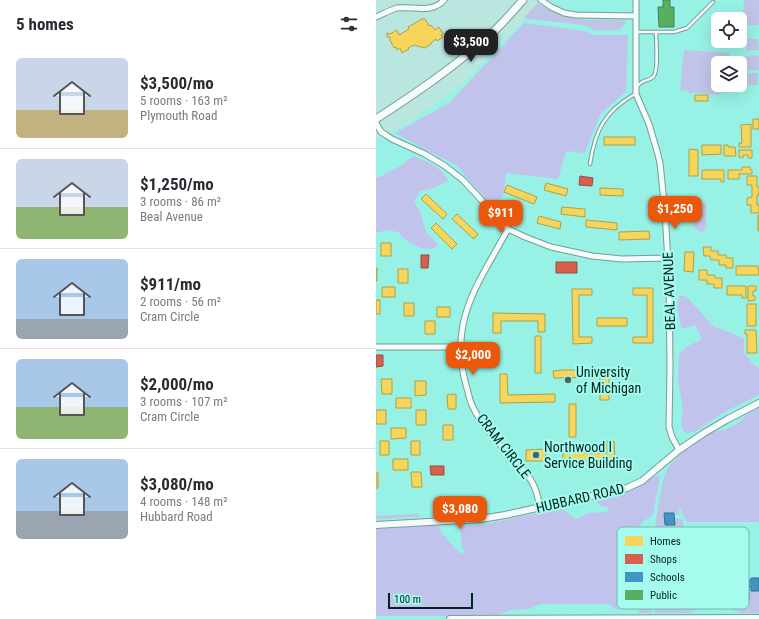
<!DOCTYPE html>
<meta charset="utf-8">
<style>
:root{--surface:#fff;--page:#f2f2f3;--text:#2b2b33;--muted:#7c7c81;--line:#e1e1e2;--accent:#ea580c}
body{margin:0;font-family:"Roboto Condensed",sans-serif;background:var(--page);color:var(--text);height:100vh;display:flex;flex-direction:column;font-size:15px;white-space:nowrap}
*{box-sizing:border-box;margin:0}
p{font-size:13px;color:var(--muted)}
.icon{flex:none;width:22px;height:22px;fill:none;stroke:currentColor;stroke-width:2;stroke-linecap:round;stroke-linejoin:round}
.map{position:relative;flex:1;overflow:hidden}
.side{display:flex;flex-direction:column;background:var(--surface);width:376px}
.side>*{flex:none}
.buttons{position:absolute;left:335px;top:12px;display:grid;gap:8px}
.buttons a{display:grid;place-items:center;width:36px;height:36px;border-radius:6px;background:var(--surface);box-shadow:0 4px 16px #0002;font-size:20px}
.scale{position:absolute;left:12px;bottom:10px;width:85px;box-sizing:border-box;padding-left:4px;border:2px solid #00241f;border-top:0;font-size:11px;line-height:14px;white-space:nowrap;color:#00241f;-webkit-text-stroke:3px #a5fbed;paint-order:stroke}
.price{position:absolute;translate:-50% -34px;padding:0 9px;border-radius:8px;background:var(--accent);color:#fff;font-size:13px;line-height:26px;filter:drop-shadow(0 1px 2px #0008)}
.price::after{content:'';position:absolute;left:50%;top:24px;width:12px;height:9px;margin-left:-6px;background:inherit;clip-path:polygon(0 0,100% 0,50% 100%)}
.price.active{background:#222;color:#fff}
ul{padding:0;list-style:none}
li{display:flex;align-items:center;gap:12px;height:100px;padding:0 16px}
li+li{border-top:1px solid var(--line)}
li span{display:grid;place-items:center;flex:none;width:112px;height:80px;border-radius:6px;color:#555}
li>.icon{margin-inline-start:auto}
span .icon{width:48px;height:48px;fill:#fffc;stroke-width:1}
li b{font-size:17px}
h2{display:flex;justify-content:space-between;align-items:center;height:48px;padding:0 16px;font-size:17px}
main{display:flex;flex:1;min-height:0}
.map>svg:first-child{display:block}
</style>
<main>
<section class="side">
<h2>5 homes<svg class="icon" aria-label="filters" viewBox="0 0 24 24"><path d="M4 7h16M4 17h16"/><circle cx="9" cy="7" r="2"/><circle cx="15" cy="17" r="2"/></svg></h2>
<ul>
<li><span style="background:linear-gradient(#c9d6e8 65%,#c2b280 0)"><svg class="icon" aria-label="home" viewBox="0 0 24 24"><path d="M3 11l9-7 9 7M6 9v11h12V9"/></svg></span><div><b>$3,500/mo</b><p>5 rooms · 163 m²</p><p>Plymouth Road</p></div></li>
<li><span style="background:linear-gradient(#c9d6e8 60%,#8fb573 0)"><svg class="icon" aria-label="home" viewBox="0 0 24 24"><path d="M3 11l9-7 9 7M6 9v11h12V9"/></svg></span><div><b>$1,250/mo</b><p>3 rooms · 86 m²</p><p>Beal Avenue</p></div></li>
<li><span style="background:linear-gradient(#a9c7e8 75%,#9aa5b1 0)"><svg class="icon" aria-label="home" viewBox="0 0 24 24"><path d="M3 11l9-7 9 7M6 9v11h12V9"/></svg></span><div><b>$911/mo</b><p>2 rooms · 56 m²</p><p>Cram Circle</p></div></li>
<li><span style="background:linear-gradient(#a9c7e8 60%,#8fb573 0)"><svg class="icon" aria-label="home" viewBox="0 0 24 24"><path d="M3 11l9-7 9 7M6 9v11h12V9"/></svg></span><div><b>$2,000/mo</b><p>3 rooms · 107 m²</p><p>Cram Circle</p></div></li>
<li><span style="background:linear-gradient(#a9c7e8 65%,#9aa5b1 0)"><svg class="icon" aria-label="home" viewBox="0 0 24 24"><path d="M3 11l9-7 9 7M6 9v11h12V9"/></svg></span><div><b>$3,080/mo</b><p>4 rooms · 148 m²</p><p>Hubbard Road</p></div></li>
</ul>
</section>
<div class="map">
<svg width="383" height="619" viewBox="0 0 383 619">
<rect width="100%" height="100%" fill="#b9e7e0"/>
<path fill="#97f1e4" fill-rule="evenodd" d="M167 0H383V619H0V140L31 124 86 85ZM342 19H364V41H342ZM342 63H364V85H342Z"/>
<path fill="#c0c4e7" d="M368 0H383V25H366Z
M162 3C190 24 213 19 246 20L250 21V22L243 30 219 31 213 27 206 25 192 23 151 19 149 18 148 17Z
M371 39H382L383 50 370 51Z
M308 50 354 53 352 63H342V85H348L347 92 342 95 322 93H312V91L304 90Z
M383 55V70H369V56Z
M369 73H382V85H369Z
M320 203H330V222H331C331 227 330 229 326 232L321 230 318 227V222H320Z
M303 456V515H300L299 513H288V525H299V518C303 518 305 518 308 521L307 522 308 547 286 544 279 547 277 546C279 529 284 477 294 465 297 462 300 459 303 456Z
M43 514V517L0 519V516Z
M283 578H302V600H333V603L314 613H279C277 608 273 603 271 598 269 590 276 580 283 578Z
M373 591H383V613H364L344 604 343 600H373Z
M268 599H269L276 611V613H262Z"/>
<path fill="#c1c3ec" d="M148 23 209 31 217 35H252L250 91 224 115 209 153 190 151 182 179 130 173 127 196 115 205 81 166 19 133 73 103Z
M37 156 52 162 66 171 72 180C62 187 57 189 44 191L38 202 44 212 50 232 62 245 57 249 44 248 31 241 22 232 11 230 0 233V176L2 178 26 165Z
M304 295 311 297 338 327 356 333 368 339V353L376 363 383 368V395L347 413 320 431 313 433 308 432 305 424 307 409 302 381 303 354 312 346 326 339 319 325 306 329C303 318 299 305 304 295Z
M383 408V522H311L307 515 305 509H303V501L296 498 294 488 303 456 306 452 313 446 337 432 351 429 364 422 370 415Z
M277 476 284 477 277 515 269 520 263 526 269 547 273 573 262 596 252 602 249 609 241 610 233 604H165L153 609 135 610 120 616H0V529L62 525C65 535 78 546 85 554L88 552 86 545 84 526 110 524 185 508 200 519 212 513 231 512 233 507 224 506 222 503V500L230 496 238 498 242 494 266 485Z"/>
<path fill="#f6d55c" stroke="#aca04a" d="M46 19H49L53 26 55 25 59 30 63 27 67 34 65 35 67 37 61 41 60 39 55 43V44L49 48 38 45 32 48 33 49 26 53 24 48 21 50 20 47 18 48 14 40V37H11V33L14 34 21 30 23 35 33 29 32 27Z
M319 95H332V101H319Z
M377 119H383V129H377Z
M375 124V147H363V143H366L365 125Z
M228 137H259V145H228Z
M326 145H345V154L326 155Z
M348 145H352V147H359L360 156H348Z
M313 149 322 150V176H313Z
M363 150H376V158H372V155H367V158L363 157Z
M366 167H374V169L376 170V174H363V179H352V170H366Z
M326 170H348V182H345V179H326Z
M371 176H381V187H383V195H381V205H383V213H375V205H371V198L376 197V185H371Z
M170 183 192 189 190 196 168 190Z
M131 185 161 197 158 204 128 192Z
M224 188 247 189V196L224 195Z
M50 194 71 214 67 219 45 199Z
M186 207 209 209V217L185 214Z
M81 214 102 234 98 239 76 219Z
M382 215H383V231H382Z
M163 216 185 222 184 229 161 223Z
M210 220 241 223V230L210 227Z
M60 223 81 244 76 249 55 228Z
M273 231 274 239 243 240V232Z
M5 243H15V256H5Z
M327 247H335V251H342V255H350V258H357V268H350V265H343V260H335L334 256H328Z
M309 252H318L317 272 308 271Z
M360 266H382L383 275H360Z
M0 268H1V281H0Z
M22 269H32V283H22Z
M323 270H331V275H339V278H346V288H338V284H331V280H323Z
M351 286H370V298H366V295H351Z
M372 286H380V291H377V296H379V300L372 301Z
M6 287H19V297H6Z
M257 288H277V343H257V337H271V295H257Z
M196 289H216V295H203V337H216V343L197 344Z
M0 300H4V314H0Z
M28 303H38V316H28Z
M371 304H380V326H371Z
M61 307H74V317H61Z
M117 313 169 314V332H162V321H125V333H117Z
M221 318H251V326H221Z
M49 321H59V334H49Z
M369 330H380L381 353H371V334H369Z
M159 336H165V373H159Z
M186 370H233V400H224V377L178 378 177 371Z
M124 374H131L132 395 179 394V402L124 403Z
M5 379H16V394H6Z
M39 381H50V395L39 396Z
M80 394V409H72L71 395Z
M20 398H35V408H20Z
M193 404H200V437H193Z
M0 410H10V424H0Z
M40 410H50V425H40Z
M67 425H77V440H67Z
M15 428H30V438L15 439Z
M4 441H13V455H4Z
M35 441H44V455H35Z
M231 441H238L239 461H187V442H194V453H231Z
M169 449 170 461H150V450Z
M17 459H32V470H17Z
M35 472H45L46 487H36Z
M0 473H2V488H0Z"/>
<path fill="#d6604d" stroke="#964e3f" d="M204 176 217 178 216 186 203 185Z
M45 255H53L52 268H45Z
M180 262H201V273H180Z
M0 355H7V366L0 367Z
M54 466H68V475H55Z"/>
<path fill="#4393c3" stroke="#2f7292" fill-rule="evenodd" d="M288 513H298L299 525H289Z
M303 552H331V554H333V552H352V578H373V581H375V578H383V591H375V587H373V600H342V607H334V599H303V578H306V576H303ZM316 565H336V572H333V578H316Z"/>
<path fill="#5aae61" stroke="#3f854d" d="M287 0H294V7H298V27H283L282 7H287Z"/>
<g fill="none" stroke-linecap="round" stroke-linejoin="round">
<g stroke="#769d97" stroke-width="4.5">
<path id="service" d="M261 32H298L311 28 337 2
M261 87C267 78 272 82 277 77 283 72 280 41 280 32
M214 164C219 130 229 111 259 94"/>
</g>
<g stroke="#769d97" stroke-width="7">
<path id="minor" d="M165 0 175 7 188 13 200 15 260 16
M260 0V94L273 124 281 151 284 163 289 212 293 279 294 367 293 427 296 437 303 450
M0 17C7 14 14 10 21 8 37 6 56 14 68 0
M0 123 5 132 10 135 16 139 49 154 69 166 87 180 132 229 149 237 175 247 216 256 246 259 292 258
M132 229C103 283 72 320 90 385 92 391 93 399 96 405 99 412 107 425 112 431 121 441 130 451 138 460 145 468 153 475 157 484 161 491 162 499 164 507
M0 347H85"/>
</g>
<g stroke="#769d97" stroke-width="8">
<path id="tertiary" d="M0 525 105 519 129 515 251 488 266 481 303 450 328 433 352 419 383 403
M74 619 383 618"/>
</g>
<g stroke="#769d97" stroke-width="9">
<path id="secondary" d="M0 119C40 93 80 66 116 33 127 23 137 11 147 0"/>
</g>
<use href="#service" stroke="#f4fbfa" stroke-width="2.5"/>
<use href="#minor" stroke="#f4fbfa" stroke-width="5"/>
<use href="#tertiary" stroke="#f4fbfa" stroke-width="6"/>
<use href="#secondary" stroke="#f4fbfa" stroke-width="7"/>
</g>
<g fill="#416863" stroke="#a5fbed" stroke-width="1.5">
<circle cx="192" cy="380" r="4"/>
<circle cx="160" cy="455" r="4"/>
</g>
<g text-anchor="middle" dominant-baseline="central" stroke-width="4" stroke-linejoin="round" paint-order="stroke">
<g font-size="14" fill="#00241f" stroke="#a5fbed">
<text transform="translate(293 291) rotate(-92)">BEAL AVENUE</text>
<text transform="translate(128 446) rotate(52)">CRAM CIRCLE</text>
<text transform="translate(204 498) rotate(-13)">HUBBARD ROAD</text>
</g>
<g font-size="14" fill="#00241f" stroke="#a5fbed" text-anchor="start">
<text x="200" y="372">University<tspan x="200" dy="16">of Michigan</tspan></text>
<text x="168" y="447">Northwood I<tspan x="168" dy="16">Service Building</tspan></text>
</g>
</g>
<rect x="241" y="527" width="132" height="82" rx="6" fill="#a5fbed" stroke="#73baaf" stroke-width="1"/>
<rect x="249" y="536" width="18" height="10" fill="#f6d55c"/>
<rect x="249" y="554" width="18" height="10" fill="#d6604d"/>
<rect x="249" y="572" width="18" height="10" fill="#4393c3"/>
<rect x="249" y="590" width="18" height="10" fill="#5aae61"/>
<g font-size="11" fill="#00241f">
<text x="274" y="545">Homes</text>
<text x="274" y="563">Shops</text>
<text x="274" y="581">Schools</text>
<text x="274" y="599">Public</text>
</g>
</svg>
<div class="buttons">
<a><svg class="icon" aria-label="locate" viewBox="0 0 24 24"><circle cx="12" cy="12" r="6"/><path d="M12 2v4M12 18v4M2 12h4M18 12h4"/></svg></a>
<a><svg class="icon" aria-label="layers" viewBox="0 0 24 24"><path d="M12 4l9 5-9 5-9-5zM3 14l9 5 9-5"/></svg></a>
</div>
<div class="scale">100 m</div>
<b class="price active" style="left:95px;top:63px">$3,500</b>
<b class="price" style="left:299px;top:230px">$1,250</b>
<b class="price" style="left:125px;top:234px">$911</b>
<b class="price" style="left:97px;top:376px">$2,000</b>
<b class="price" style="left:84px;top:530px">$3,080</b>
</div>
</main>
